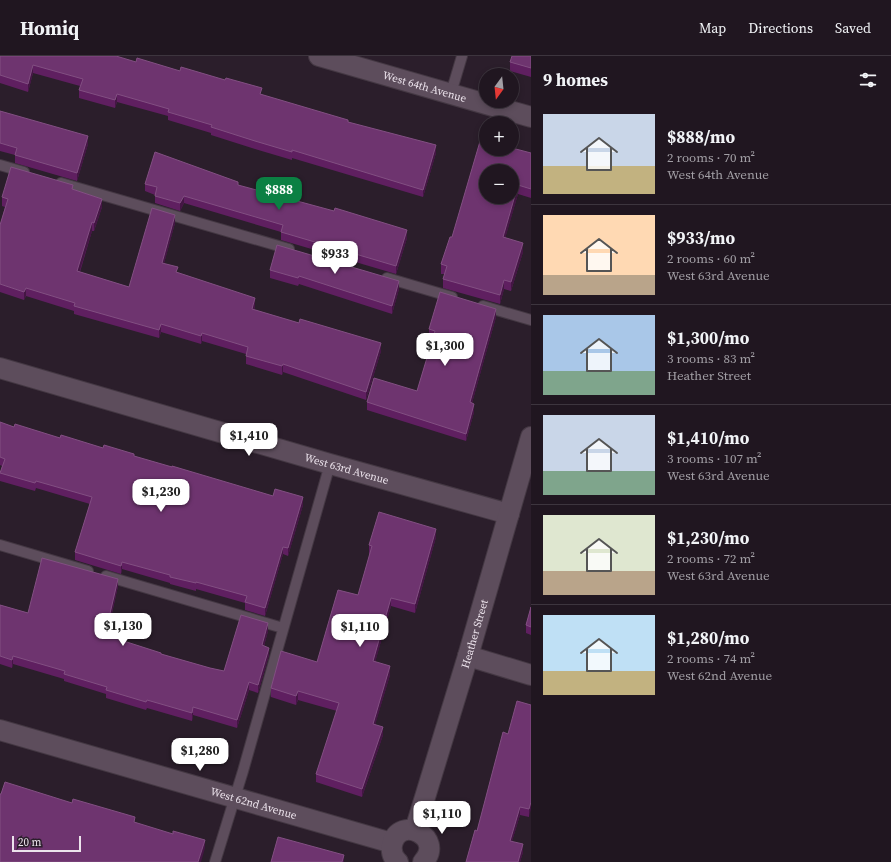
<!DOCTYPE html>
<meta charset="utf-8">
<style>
:root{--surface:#201620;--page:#2d232d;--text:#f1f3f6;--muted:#a29fa5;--line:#3d353e;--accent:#0b8043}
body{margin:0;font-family:"Source Serif 4",serif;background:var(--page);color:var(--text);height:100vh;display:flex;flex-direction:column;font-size:15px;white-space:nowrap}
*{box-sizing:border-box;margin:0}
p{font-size:13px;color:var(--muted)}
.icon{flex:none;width:22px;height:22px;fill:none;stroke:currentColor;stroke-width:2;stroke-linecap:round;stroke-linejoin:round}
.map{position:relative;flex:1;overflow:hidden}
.sheet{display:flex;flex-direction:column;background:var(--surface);width:360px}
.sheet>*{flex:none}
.needle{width:26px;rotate:195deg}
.controls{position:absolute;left:479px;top:12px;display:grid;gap:8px}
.controls a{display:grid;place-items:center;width:40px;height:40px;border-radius:50%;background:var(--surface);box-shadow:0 2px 6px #0003,0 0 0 1px var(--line);font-size:20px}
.scale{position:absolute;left:12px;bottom:10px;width:69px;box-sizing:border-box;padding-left:4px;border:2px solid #ece3ec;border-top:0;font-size:11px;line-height:14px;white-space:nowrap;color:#ece3ec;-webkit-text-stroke:3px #2b1e2b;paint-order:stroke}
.price{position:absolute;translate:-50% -34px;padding:0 9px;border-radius:8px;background:#fff;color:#222;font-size:13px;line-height:26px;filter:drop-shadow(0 1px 2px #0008)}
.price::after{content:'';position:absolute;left:50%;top:24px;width:12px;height:9px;margin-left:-6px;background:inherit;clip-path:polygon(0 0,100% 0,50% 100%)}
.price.active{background:var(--accent);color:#fff}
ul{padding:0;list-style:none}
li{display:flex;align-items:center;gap:12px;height:100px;padding:0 12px}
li+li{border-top:1px solid var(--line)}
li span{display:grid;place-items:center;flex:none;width:112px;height:80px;border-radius:0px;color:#555}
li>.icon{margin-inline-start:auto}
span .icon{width:48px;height:48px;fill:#fffc;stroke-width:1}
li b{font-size:17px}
h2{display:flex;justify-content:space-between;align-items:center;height:48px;padding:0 12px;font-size:17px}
header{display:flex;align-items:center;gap:24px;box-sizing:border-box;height:56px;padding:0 20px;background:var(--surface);border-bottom:1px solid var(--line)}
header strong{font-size:19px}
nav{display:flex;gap:22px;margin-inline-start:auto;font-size:14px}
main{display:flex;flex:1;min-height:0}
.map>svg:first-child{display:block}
</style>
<header>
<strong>Homiq</strong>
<nav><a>Map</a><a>Directions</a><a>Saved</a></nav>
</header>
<main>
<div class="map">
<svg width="531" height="806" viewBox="0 0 531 806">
<rect width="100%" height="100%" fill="#2b1e2b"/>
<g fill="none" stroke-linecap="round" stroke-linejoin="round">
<g stroke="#443843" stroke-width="12">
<path id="lane" d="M451 37 462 0
M0 109 24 116
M61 127 289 193
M387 222 452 241
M483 250 531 264
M0 489 88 515
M106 520 283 572
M215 806 243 715 330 408"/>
</g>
<g stroke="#443843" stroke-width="22">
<g id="street">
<path id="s1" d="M319 0 531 61"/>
<path id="s2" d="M0 312 330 408 509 458"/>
<path d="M468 600 531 619"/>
<path id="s3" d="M0 674 392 787"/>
<path id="s4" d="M415 774 468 600 531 381"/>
<path d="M398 806C393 802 391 796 392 789 399 757 446 782 423 806"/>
</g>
</g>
<use href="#lane" stroke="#5d4d5c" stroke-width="10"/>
<use href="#street" stroke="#5d4d5c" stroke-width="20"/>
</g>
<path fill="#5f1f60" d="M0 0 136 6 262 39 348 66 436 97 423 141 292 102V104L255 93 211 79V77L168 64V60L117 46 115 52 79 42V34L80 30 33 17 28 36 0 27Z
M531 0V21L510 15V6Z
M0 55 88 88 77 125 15 107V99L0 95Z
M531 97V142L518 138 505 182 523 196 511 235 504 233 500 248 443 232V223L445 218H441V208Z
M145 128 238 129 407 182 396 218 281 184V176L184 147 180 155 155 147V139L145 135Z
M73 133 102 151 94 175H92L80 216 129 231 175 167 164 207 178 217 255 250 254 254 381 295 366 344 283 316 282 319 246 308V298L202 285 201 288 161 276 159 282 74 258V255L26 240 24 244 0 236V169L5 151 2 150V141Z
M270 214 399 233 392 258 299 228 298 230 270 222Z
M496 261 472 347 474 356 466 385 367 354V346L417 335 433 282 429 281V273Z
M0 366 14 371 103 392 303 449 288 500 283 498 265 560 245 554V547L196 533V535L170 528V527L122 513 121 518 75 504V496L90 448 36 432 35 435 0 425V417L2 410 0 409Z
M436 481 415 557 391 550 375 606 390 619 375 668 383 679 362 741 316 726V718L337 655 298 644 296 649 271 641V632L317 606 358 539 370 498H369V489Z
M118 530 107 580 161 598 210 612 224 615 268 575 264 590 269 599 258 637 249 634 237 672 193 659 192 665 147 652 146 654 106 642V638L64 625V623L13 608 12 612 0 608V549L28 557Z
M531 551V579L526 577V569Z
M531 649 529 761 520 759 512 785 523 796 520 806H466L477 775 508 678Z"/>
<path fill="#441644" d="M33 9V17L28 36V28Z
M117 38V46L115 52V44Z
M88 80V88L77 125V117Z
M436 89V97L423 141V134Z
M518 129V138L503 190V181Z
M184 140V147L180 155V147Z
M102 143V151L94 175V167Z
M175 159V167L162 215V207Z
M92 166V175L77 224V215Z
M407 174V182L396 218V210Z
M523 187V196L511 235V226Z
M504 224V233L500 248V239Z
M399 225V233L392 258V250Z
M26 232V240L24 244V236Z
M255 242V250L252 261V253Z
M496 253V261L470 354V346Z
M161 268V276L159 282V274Z
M202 277V285L201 288V280Z
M381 287V295L366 344V336Z
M283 308V316L282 319V310Z
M474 348V356L466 385V378Z
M303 441V449L288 500V492Z
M436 473V481L415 557V548Z
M283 491V498L265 560V552Z
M122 506V513L121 518V510Z
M118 523V530L105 587V579Z
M391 542V550L373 614V605Z
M268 567V575L262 597V589Z
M269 592V599L258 637V629Z
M13 600V608L12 612V604Z
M390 610V619L373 676V668Z
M249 626V634L237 672V664Z
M298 635V644L296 649V640Z
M193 651V659L192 665V657Z
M383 671V679L362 741V733Z
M531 746V753L529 761V753Z
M520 751V759L510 792V785Z
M205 784V792L201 806H198Z
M523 788V796L520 806H518Z
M344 799V806H342Z"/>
<path fill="#6e346f" stroke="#824f82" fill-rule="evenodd" d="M0 0H116L136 6 137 2 180 15 181 11 225 24 226 22 262 32 260 38 348 64V66L436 89 423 134 292 94V96L255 85 211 71 212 69 168 56 169 53 117 38 115 44 79 34 83 23 33 9 28 28 0 19Z
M512 0H531V12L510 6Z
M0 55 88 80 77 117 15 99 17 92 0 87Z
M481 82 486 84V93H512V92L531 97V133L518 129 503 181 523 187 511 226 504 224 500 239 443 223 447 210 441 208 450 181H452ZM486 115H512V141H486Z
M155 96 238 126V129L334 155 335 152 407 174 396 210 281 176 283 169 184 140 180 147 155 140 157 131 145 128Z
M11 111 73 129 72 133 102 143 94 167 92 166 77 215 129 231 152 152 175 159 162 207 178 211 176 216 255 242 252 253 299 267 300 263 381 287 366 336 283 308 282 310 246 300 248 291 202 277 201 280 161 268 159 274 74 250 75 247 26 232 24 236 0 228V169L8 143 2 141Z
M277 189 399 225 392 250 299 220 298 222 270 214Z
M440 236 496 253 470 346 474 348 466 378 367 346 374 322 417 335 435 275 429 273Z
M0 366 14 371 15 368 60 382 61 379 103 392 104 389 134 398V400L172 411V410L273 440 275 433 303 441 288 492 283 491 265 552 245 546 247 540 196 526V527L170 521V519L122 506 121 510 75 496 92 441 36 425 35 427 0 417 5 403 0 401Z
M379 456 436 473 415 548 391 542 373 605 390 610 373 668 383 671 362 733 316 718 339 647 298 635 296 640 271 632 281 595 317 606 338 534 358 539 372 490 369 489Z
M42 502 118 523 105 579 161 597V598L210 612 224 615 241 559 268 567 262 589 269 592 258 629 249 626 237 664 193 651 192 657 147 644 146 646 106 634 107 631 64 618 65 615 13 600 12 604 0 600V549L28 557Z
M531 551V571L526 569Z
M517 645 531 649V746L529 753 520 751 510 785 523 788 518 806H466L475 774 477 775 503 676 508 678Z
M5 726 72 747 73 743 135 761 134 766 173 778V775L205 784 198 806H0V738H1Z
M278 781 344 799 342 806H271Z"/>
<g text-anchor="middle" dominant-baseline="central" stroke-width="4" stroke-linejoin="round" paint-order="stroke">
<g font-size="11" fill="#ece3ec" stroke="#2b1e2b">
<text stroke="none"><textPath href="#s1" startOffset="110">West 64th Avenue</textPath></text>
<text stroke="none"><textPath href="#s2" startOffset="361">West 63rd Avenue</textPath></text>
<text stroke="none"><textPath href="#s4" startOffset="205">Heather Street</textPath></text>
<text stroke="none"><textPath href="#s3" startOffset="264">West 62nd Avenue</textPath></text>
</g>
</g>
</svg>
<div class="controls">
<a><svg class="needle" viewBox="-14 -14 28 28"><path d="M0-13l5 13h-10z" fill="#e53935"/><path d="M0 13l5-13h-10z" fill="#a29fa5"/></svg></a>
<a>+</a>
<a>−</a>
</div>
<div class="scale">20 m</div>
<b class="price active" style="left:279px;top:155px">$888</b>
<b class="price" style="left:335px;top:219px">$933</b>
<b class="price" style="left:445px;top:311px">$1,300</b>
<b class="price" style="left:249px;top:401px">$1,410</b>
<b class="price" style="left:161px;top:457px">$1,230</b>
<b class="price" style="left:123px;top:591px">$1,130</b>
<b class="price" style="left:360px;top:592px">$1,110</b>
<b class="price" style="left:200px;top:716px">$1,280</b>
<b class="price" style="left:442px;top:779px">$1,110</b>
</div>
<section class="sheet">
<h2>9 homes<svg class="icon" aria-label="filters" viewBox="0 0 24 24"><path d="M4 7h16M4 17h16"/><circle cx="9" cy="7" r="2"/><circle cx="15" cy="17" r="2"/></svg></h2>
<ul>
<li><span style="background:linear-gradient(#c9d6e8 65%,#c2b280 0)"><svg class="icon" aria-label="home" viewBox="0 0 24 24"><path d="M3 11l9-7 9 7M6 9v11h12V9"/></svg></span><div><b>$888/mo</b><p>2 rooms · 70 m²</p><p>West 64th Avenue</p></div></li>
<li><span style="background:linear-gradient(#ffd9b3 75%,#b9a48a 0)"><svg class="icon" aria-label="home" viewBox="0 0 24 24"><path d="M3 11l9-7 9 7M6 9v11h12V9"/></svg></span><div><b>$933/mo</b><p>2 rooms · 60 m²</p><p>West 63rd Avenue</p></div></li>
<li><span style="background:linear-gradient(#a9c7e8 70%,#7fa58c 0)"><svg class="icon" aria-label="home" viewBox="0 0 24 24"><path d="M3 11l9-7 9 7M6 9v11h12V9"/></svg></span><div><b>$1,300/mo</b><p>3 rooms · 83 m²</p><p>Heather Street</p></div></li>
<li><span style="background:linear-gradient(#c9d6e8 70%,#7fa58c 0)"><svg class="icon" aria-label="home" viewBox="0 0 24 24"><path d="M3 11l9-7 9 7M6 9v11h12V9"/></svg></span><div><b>$1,410/mo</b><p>3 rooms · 107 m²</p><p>West 63rd Avenue</p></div></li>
<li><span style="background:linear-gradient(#dfe7d0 70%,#b9a48a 0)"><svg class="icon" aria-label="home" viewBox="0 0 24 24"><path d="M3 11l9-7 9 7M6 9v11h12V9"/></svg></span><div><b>$1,230/mo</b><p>2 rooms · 72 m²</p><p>West 63rd Avenue</p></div></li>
<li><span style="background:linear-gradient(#bfe0f5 70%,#c2b280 0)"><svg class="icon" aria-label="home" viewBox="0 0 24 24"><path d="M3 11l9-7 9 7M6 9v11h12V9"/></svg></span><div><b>$1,280/mo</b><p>2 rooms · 74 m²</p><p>West 62nd Avenue</p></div></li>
</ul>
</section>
</main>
